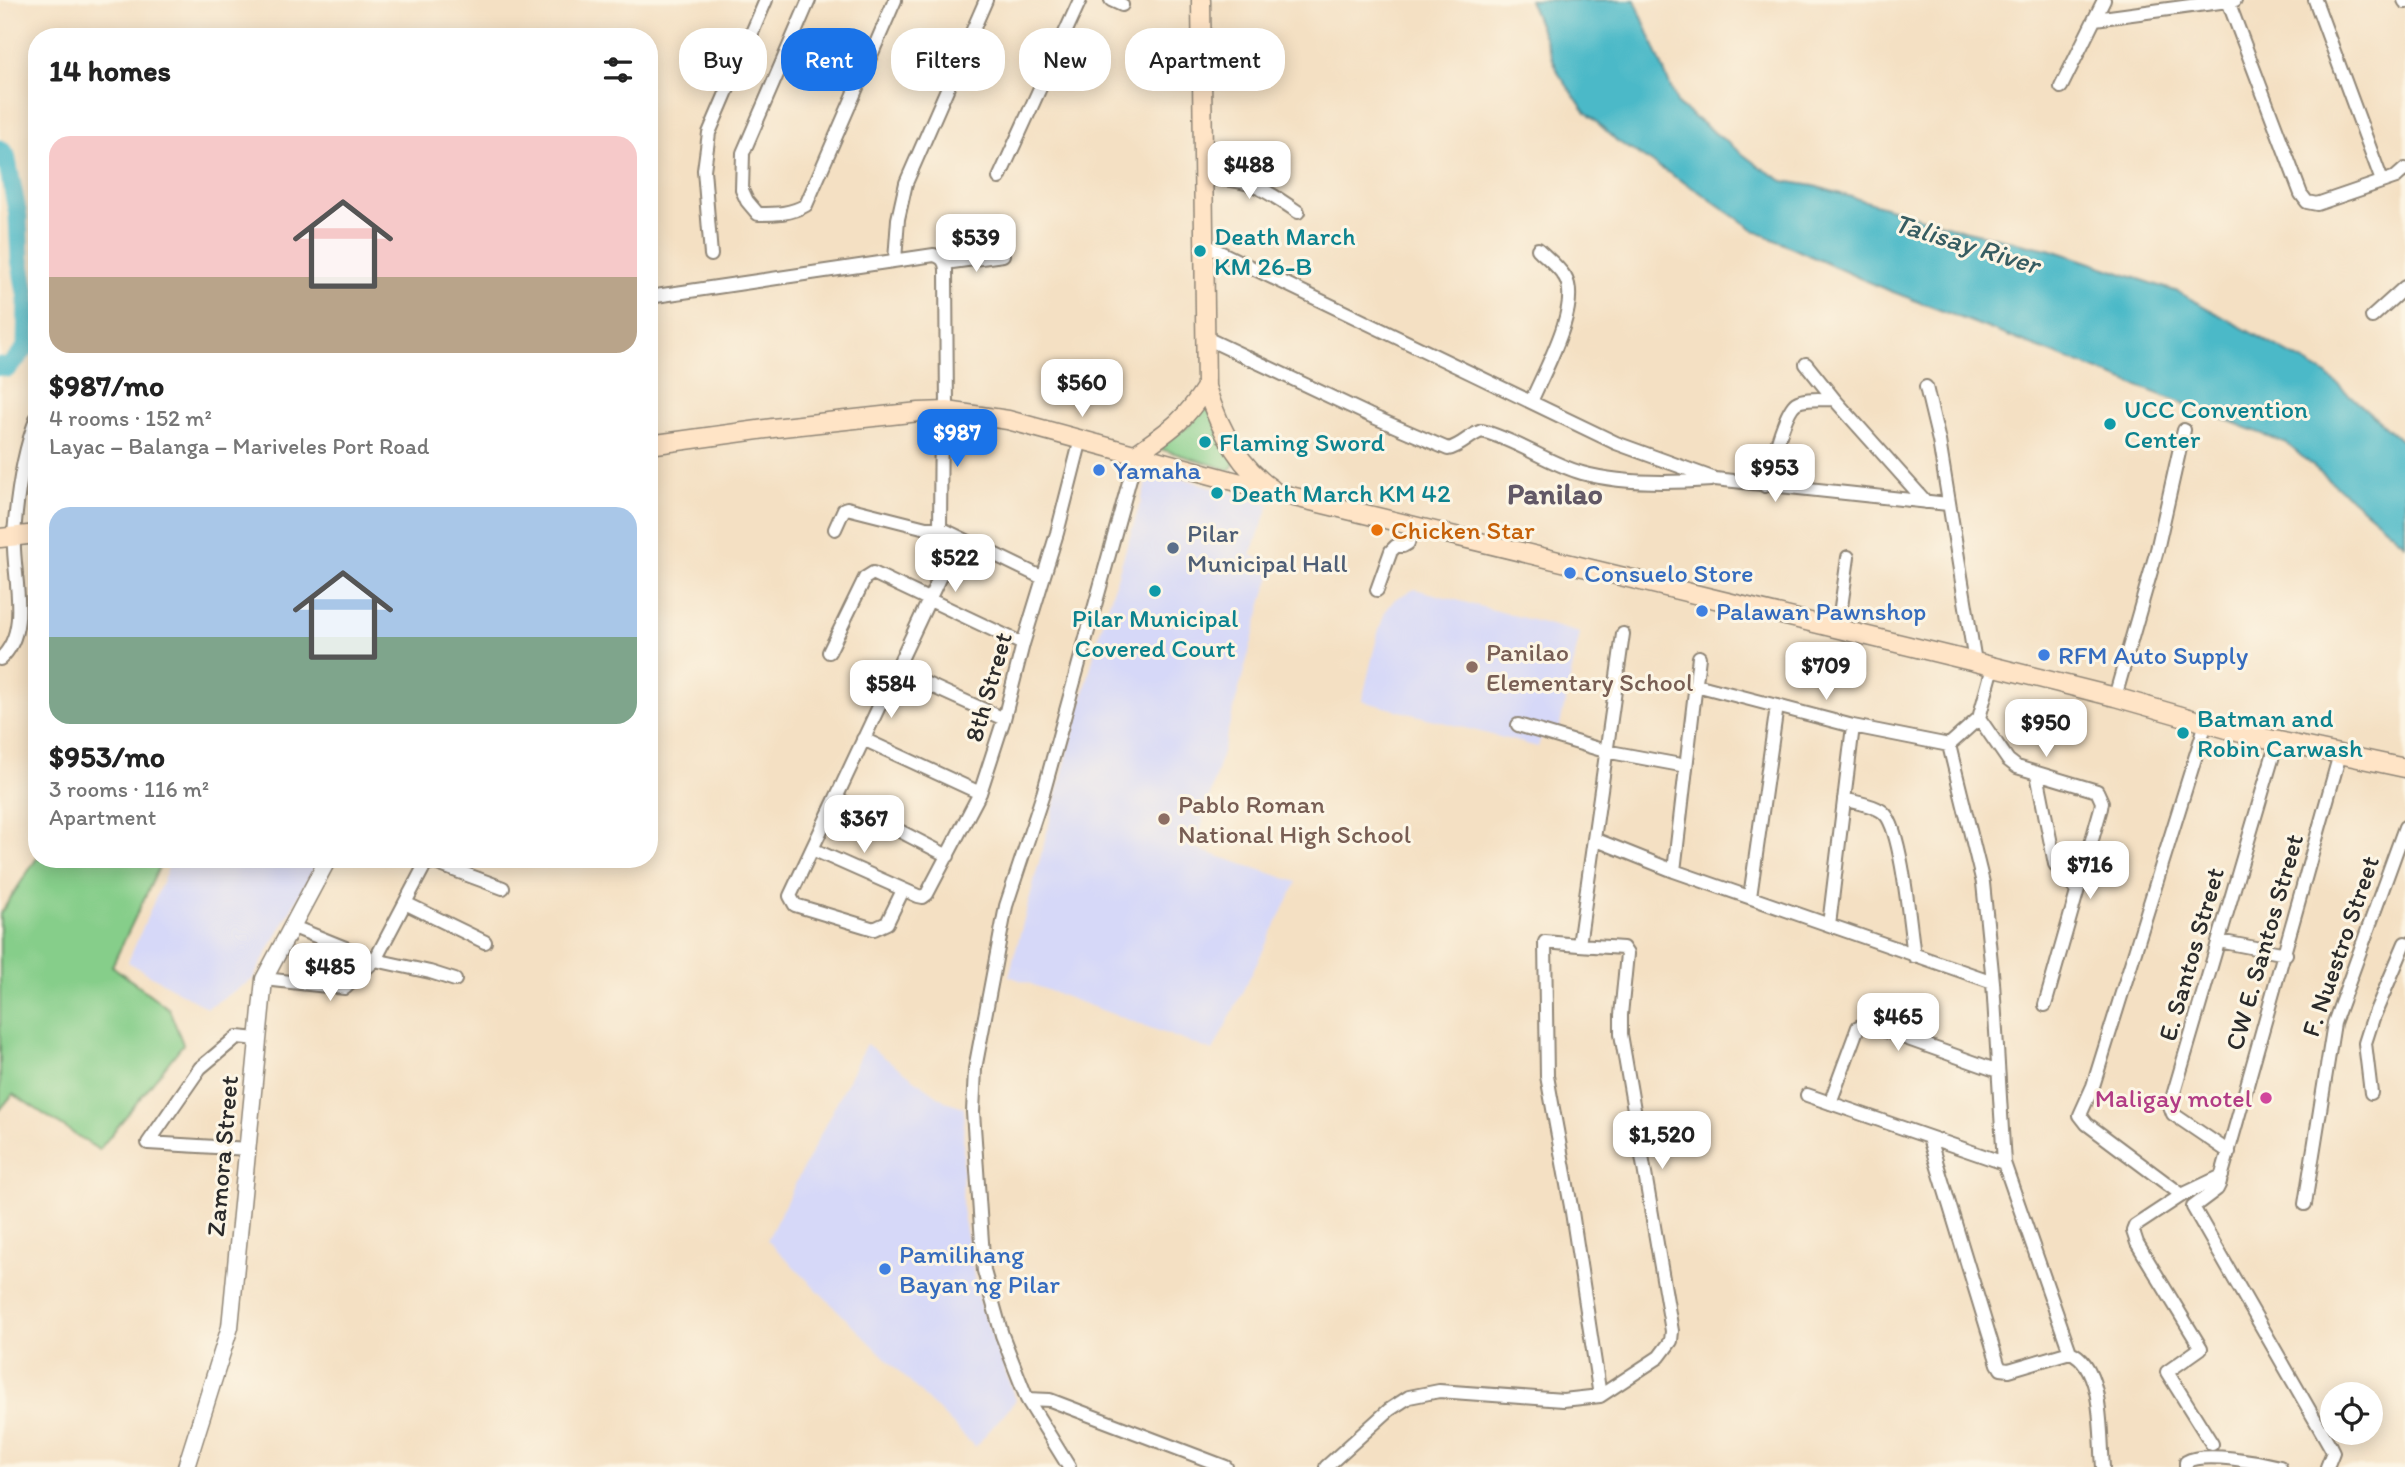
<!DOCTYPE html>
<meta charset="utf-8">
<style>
:root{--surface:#fff;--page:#f6f6f6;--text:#222;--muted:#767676;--accent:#1a73e8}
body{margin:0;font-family:Itim,sans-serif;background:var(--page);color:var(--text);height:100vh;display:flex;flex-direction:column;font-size:26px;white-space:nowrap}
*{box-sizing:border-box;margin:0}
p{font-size:23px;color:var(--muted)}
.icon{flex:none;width:38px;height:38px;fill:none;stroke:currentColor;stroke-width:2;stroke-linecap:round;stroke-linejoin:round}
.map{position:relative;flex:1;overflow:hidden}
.side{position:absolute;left:28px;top:28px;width:630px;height:840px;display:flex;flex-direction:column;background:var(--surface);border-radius:28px;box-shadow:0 4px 18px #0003}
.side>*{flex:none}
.banner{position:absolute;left:679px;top:28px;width:665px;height:63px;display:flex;gap:14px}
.buttons{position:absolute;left:2320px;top:1382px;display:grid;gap:14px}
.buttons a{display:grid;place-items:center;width:63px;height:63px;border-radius:50%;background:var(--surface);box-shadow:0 4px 18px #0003;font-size:35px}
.price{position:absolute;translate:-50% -60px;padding:0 16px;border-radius:14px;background:#fff;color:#222;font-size:23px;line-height:46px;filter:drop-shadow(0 2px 4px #0008)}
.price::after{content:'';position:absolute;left:50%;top:42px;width:21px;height:16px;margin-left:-10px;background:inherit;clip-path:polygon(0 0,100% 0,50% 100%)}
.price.current{background:var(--accent);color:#fff}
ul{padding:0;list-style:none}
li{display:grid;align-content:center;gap:14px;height:371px;padding:0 21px}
li span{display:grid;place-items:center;height:217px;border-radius:21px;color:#555}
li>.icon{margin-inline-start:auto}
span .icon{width:126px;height:126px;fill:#fffc;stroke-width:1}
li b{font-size:30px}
h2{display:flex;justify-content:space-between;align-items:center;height:84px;padding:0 21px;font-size:30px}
.tag{padding:0 24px;border-radius:28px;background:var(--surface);box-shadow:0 4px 18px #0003;font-size:24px;line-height:63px}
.tag.current{background:var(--accent);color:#fff}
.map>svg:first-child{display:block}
</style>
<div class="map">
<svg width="2405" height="1467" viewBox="0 0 2405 1467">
<rect width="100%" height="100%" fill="#fcf5e5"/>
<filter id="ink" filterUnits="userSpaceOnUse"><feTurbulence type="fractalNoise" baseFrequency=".0143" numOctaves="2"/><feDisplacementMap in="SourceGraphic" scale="14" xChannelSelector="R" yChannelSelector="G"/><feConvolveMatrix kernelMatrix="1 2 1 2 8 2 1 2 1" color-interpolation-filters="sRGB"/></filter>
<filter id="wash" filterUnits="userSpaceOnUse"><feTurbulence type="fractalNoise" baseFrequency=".00686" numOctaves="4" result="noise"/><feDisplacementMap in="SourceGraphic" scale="28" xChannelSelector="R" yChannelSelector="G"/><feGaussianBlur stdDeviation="1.57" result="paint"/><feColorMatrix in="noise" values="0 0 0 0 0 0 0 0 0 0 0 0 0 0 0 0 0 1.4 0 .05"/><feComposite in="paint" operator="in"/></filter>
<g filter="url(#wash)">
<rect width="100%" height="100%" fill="#f4e0c3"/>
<path fill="#d6d8f8" d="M1151 469 1270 504 1251 555 1275 566 1265 593 1196 849 1297 882 1213 1051 1009 976 1100 632Z
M1415 589 1580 633 1559 730 1544 727 1538 747 1362 701 1378 633 1385 612 1395 599Z
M172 859H319L252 980 207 1008 128 962Z
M866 1044 945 1101 964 1107 962 1208 978 1299 1016 1400 975 1447 767 1240Z"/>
<path fill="#86ce8a" stroke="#587c5a" stroke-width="2" d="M1205 397 1235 462 1230 470 1154 447 1189 426Z
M37 858 163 859 112 966 169 1009 183 1044 99 1150 13 1094 0 1110V914Z"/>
<path fill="#4cb9c8" stroke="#3c727a" stroke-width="2" d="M1529 0H1635L1678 105 1757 165 1783 181 1814 186 1963 230 2052 250 2178 292 2327 375 2405 444V544L2286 443 1875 285 1757 232 1701 193 1617 141 1584 110 1559 74Z"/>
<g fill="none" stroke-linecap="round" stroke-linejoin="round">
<path stroke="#4cb9c8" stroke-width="19" d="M0 149 6 155 18 215 20 259 27 298 26 348 8 368 0 366"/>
</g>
</g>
<g filter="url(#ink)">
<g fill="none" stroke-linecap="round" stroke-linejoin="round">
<g stroke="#908677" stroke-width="16">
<path id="minor" d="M809 0 743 153 742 190 747 201 758 214C776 214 791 214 806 205L895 0
M1111 0 1122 5
M2315 0 2382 181
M2404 0 2405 2
M2228 1 2301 194 2307 202 2317 204 2396 177 2405 169
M2095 19 2235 0
M2061 87 2104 0
M999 178 1080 0
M1203 178C1249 179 1260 186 1298 212
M1203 244 1616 443 1715 479 1948 504
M711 255 704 170 709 133 766 0
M895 260 898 219 906 183 986 0
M945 263 1003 255
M649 297 934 255C942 257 945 261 946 269L947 411
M2372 317 2405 287
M1206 338 1369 415 1448 449C1462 446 1469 435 1482 431 1517 440 1547 463 1582 473 1621 484 1671 483 1711 480
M1806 364 1834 399 1926 502
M1926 387 1939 441 1975 662
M1531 402C1543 373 1582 305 1565 277 1558 266 1547 258 1538 249
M1765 486C1770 470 1784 411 1796 403 1805 397 1824 400 1834 399
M940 528 941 411
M835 529 844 509 847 508 926 528H940L1043 578
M1377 590 1391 551 1396 546H1403L1408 543 1413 526
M1838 629 1848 557
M829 652 865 578 873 573 1023 644
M0 659C33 630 11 572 14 534 17 495 23 453 37 417
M896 670 1004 719
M1696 685 1853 726 1949 745
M2115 697 2157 550 2184 430
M1979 718 2008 760 2017 767 2097 791 2102 802 2101 808 2045 1005
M1518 725 1605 751 1686 766
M863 739 980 793
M2037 774 2055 864 2061 874 2076 889
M836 798 948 856
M1844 799C1856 803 1877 805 1885 814 1902 832 1910 928 1914 956
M1594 839 1674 871 1993 982
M812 849 918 896 923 897 927 894 980 793 1004 719 1023 644 1057 533 1081 439
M427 860 503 888
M1674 871 1699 657
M903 890 887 923 874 929 795 905 790 896 958 538
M1750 897 1777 706
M405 903 485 942
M1829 925 1853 726
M291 926 375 960 430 972 455 980
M2219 941 2286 954
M1579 945 1545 942 1547 1076 1572 1212 1600 1396
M264 979 345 988 375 960 428 859
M2371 1093 2365 1043 2373 1018 2405 943
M1807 1095 2004 1163
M1830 1103 1858 1027 1866 1024 1998 1071
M1929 1138 1998 1364 2001 1369 2009 1370 2070 1352 2004 1163 1993 982 1983 883 1949 745 1979 718 1993 667
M249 1149 148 1143 200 1068 237 1037 258 1039
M2229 1152 2173 1114 2170 1106 2277 742
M2182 1195 2087 1124 2080 1115 2093 1086 2206 723
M2305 1204 2334 1023 2405 827
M2070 1352C2104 1365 2100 1436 2103 1467
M1027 1399 1050 1400 1226 1467
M2212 1444 2167 1372 2201 1348 2137 1243 2133 1231 2135 1226 2182 1195 2222 1176
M1069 1467 1027 1399 1002 1335 984 1271 973 1112 975 1069 1006 906 1043 794 1137 453
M1326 1467 1389 1410 1409 1397 1439 1391 1563 1400 1600 1396 1659 1357 1671 1341 1672 1331 1621 1034V1015L1627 954 1623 948 1579 945 1623 634
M2186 1467V1462C2204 1451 2260 1462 2280 1467
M2327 1467 2333 1452 2330 1446 2193 1207 2217 1189 2219 1185 2340 754"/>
</g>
<g stroke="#908677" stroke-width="19">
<path id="tertiary" d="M186 1467 230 1327 264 979 328 859"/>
</g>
<g stroke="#908677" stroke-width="21">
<path id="secondary" d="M1201 0 1206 387C1218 425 1238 466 1272 489
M649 445 773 428 919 412 947 411 1008 420 1278 493 1975 662 2115 697 2241 733 2405 768
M1137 453C1170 430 1184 422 1206 387
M0 538 37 534"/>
</g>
<use href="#minor" stroke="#fff" stroke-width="12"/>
<use href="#tertiary" stroke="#fff" stroke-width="16"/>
<use href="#secondary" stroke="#ffe4c6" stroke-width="18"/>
</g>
</g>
<g fill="#0f9aa8" stroke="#fcf5e5" stroke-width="2.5">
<circle cx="1200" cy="251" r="7"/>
<circle cx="2110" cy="424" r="7"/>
<circle cx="1205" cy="442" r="7"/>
<circle cx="1217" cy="493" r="7"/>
<circle cx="1155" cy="591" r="7"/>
<circle cx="2183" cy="733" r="7"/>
</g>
<g fill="#3f7fe0" stroke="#fcf5e5" stroke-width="2.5">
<circle cx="1099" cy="470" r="7"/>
<circle cx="1570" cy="573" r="7"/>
<circle cx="1702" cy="611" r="7"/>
<circle cx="2044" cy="655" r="7"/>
<circle cx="885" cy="1269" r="7"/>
</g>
<circle fill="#e8710a" stroke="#fcf5e5" stroke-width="2.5" cx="1377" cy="530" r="7"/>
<circle fill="#5c6f8a" stroke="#fcf5e5" stroke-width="2.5" cx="1173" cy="548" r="7"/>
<g fill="#8d6e63" stroke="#fcf5e5" stroke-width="2.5">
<circle cx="1472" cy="667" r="7"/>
<circle cx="1164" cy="819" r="7"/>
</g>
<circle fill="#d1479c" stroke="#fcf5e5" stroke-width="2.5" cx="2266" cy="1098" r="7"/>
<g text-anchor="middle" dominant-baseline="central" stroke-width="6" stroke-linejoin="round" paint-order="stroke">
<g font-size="26" fill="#0d838f" stroke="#fcf5e5" text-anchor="start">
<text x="1214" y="236">Death March<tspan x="1214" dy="30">KM 26-B</tspan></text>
<text x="2124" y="409">UCC Convention<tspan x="2124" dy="30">Center</tspan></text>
<text x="1219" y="442">Flaming Sword</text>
<text x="1231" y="493">Death March KM 42</text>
<text x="1155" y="618" text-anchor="middle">Pilar Municipal<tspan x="1155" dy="30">Covered Court</tspan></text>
<text x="2197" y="718">Batman and<tspan x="2197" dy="30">Robin Carwash</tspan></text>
</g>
<g font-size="26" fill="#366cbe" stroke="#fcf5e5" text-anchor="start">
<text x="1113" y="470">Yamaha</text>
<text x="1584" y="573">Consuelo Store</text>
<text x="1716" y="611">Palawan Pawnshop</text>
<text x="2058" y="655">RFM Auto Supply</text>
<text x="899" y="1254">Pamilihang<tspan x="899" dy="30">Bayan ng Pilar</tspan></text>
</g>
<g font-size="26" fill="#c56008" stroke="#fcf5e5" text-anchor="start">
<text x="1391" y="530">Chicken Star</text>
</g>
<g font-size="26" fill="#4e5e75" stroke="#fcf5e5" text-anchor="start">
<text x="1187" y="533">Pilar<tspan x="1187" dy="30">Municipal Hall</tspan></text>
</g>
<g font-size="26" fill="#785e54" stroke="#fcf5e5" text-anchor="start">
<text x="1486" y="652">Panilao<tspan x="1486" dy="30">Elementary School</tspan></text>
<text x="1178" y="804">Pablo Roman<tspan x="1178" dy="30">National High School</tspan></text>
</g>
<g font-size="26" fill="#2b2b2b" stroke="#fcf5e5">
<text transform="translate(988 687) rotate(-74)">8th Street</text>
<text transform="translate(2264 942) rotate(-74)">CW E. Santos Street</text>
<text transform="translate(2340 946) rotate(-71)">F. Nuestro Street</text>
<text transform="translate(2191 954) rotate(-74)">E. Santos Street</text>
<text transform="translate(222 1156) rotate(-85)">Zamora Street</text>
</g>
<g font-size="26" fill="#b23c85" stroke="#fcf5e5" text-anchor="end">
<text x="2252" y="1098">Maligay motel</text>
</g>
<g font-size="28" font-style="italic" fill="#375d62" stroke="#fcf5e5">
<text transform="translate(1967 243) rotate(17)">Talisay River</text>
</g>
<g font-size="30" font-weight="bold" fill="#625866" stroke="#fcf5e5">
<text x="1555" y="493">Panilao</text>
</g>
</g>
</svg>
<div class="buttons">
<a><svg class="icon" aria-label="locate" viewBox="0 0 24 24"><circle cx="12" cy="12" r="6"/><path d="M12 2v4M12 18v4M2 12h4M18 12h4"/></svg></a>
</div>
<b class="price" style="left:1249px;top:201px">$488</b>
<b class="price" style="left:976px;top:274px">$539</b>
<b class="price" style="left:1082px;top:419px">$560</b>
<b class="price current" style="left:957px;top:469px">$987</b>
<b class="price" style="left:1775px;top:504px">$953</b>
<b class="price" style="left:955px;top:594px">$522</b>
<b class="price" style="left:1826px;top:702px">$709</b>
<b class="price" style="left:891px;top:720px">$584</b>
<b class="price" style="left:2046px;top:759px">$950</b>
<b class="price" style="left:864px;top:855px">$367</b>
<b class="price" style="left:2090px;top:901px">$716</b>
<b class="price" style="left:330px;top:1003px">$485</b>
<b class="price" style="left:1898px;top:1053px">$465</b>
<b class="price" style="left:1662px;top:1171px">$1,520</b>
<div class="banner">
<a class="tag">Buy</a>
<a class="tag current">Rent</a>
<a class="tag">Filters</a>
<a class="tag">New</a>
<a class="tag">Apartment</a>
</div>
<section class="side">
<h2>14 homes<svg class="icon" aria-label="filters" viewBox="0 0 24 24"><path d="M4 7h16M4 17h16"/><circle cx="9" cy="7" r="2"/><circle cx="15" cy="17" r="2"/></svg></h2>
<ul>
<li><span style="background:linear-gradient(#f6c9c9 65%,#b9a48a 0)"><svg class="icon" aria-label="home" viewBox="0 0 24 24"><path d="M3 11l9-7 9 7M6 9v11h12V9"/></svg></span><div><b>$987/mo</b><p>4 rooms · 152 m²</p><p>Layac – Balanga – Mariveles Port Road</p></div></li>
<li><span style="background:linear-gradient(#a9c7e8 60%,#7fa58c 0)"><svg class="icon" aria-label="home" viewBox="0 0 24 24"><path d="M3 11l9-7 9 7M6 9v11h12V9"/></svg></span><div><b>$953/mo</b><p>3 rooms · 116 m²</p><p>Apartment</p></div></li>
</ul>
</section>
</div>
